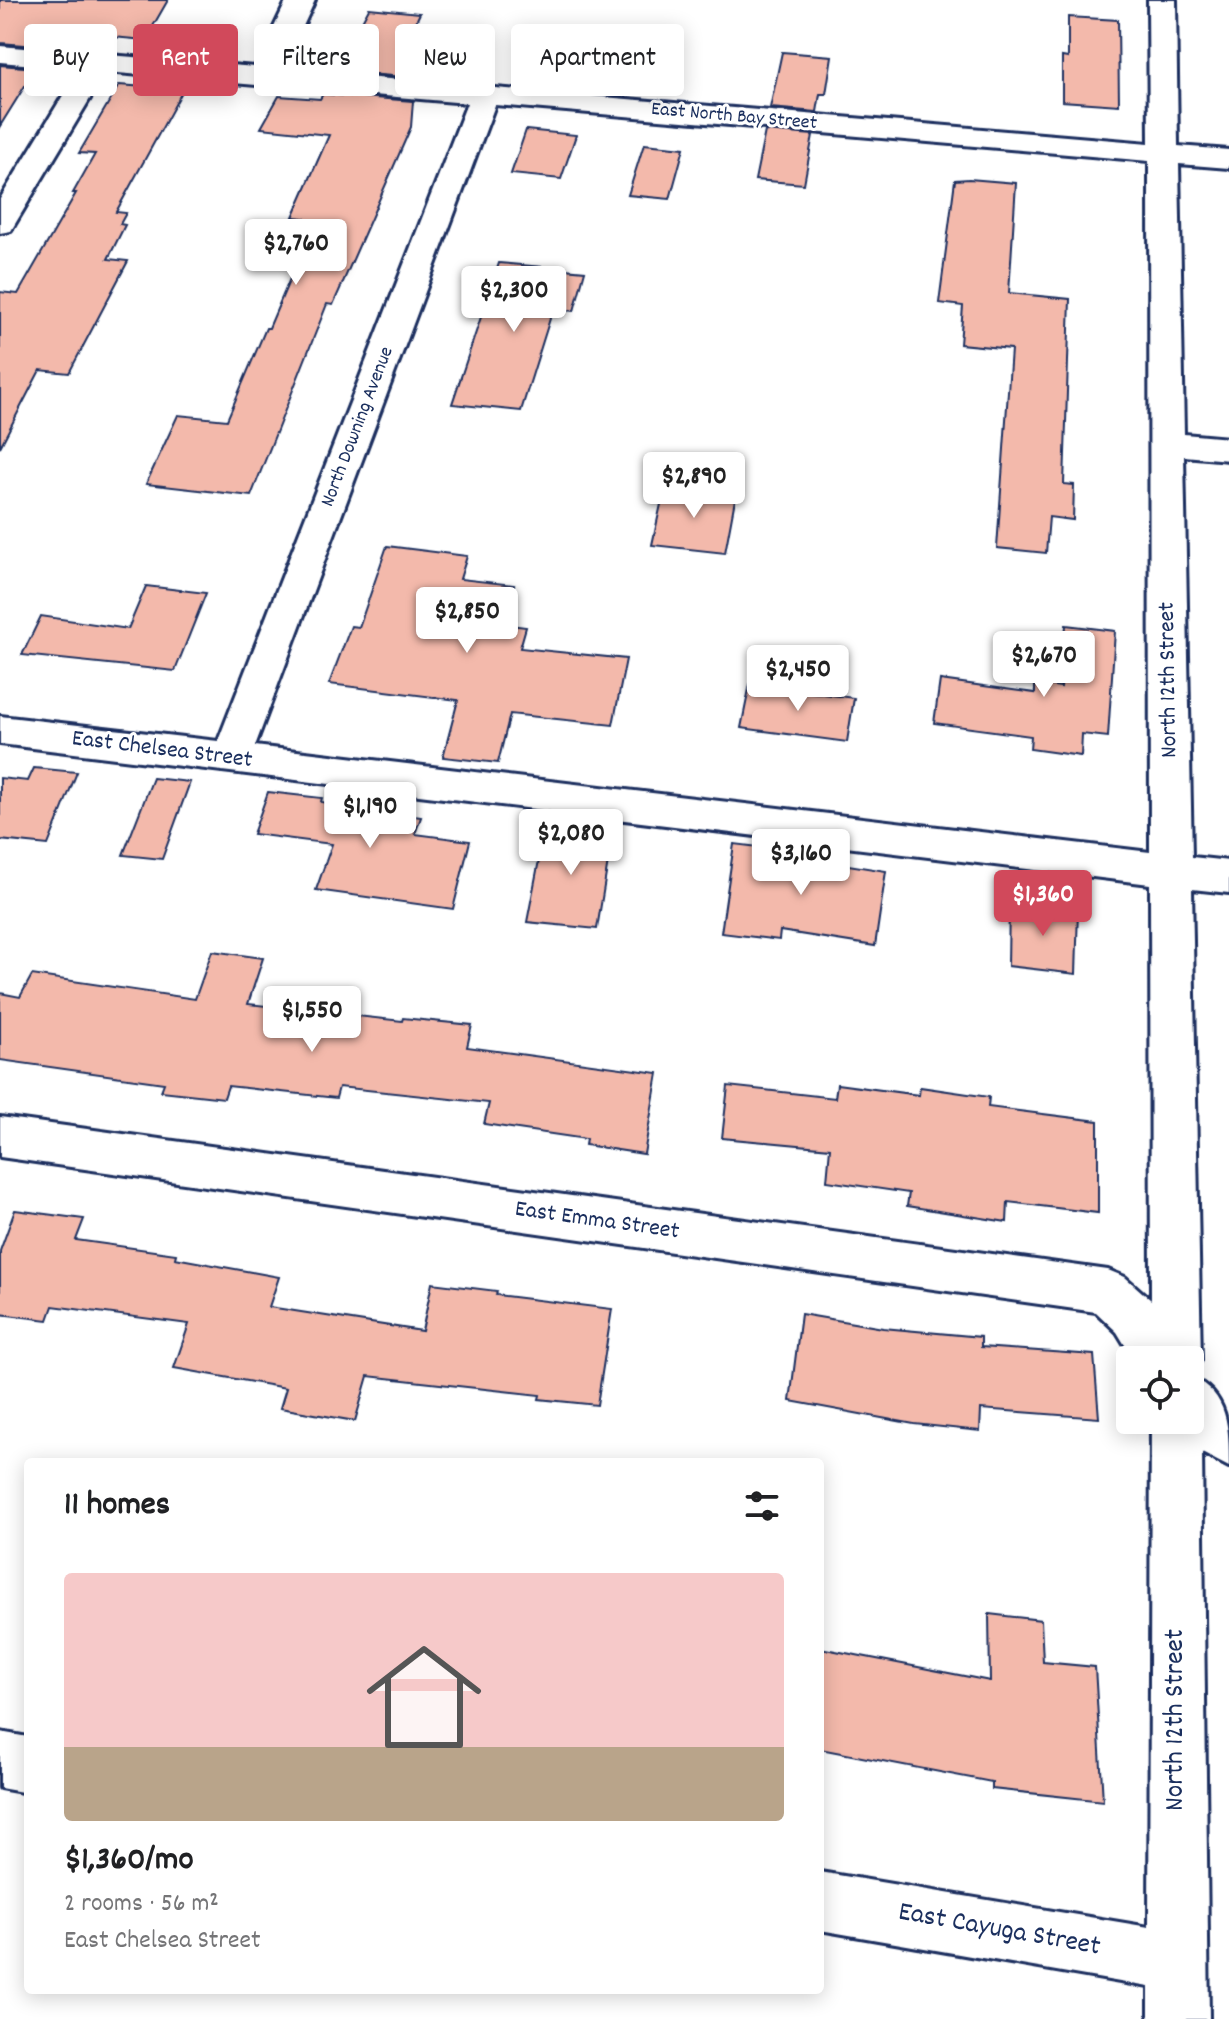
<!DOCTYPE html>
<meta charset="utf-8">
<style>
:root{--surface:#fff;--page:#f6f6f6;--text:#202124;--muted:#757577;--accent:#d1495b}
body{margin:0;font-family:Dekko,sans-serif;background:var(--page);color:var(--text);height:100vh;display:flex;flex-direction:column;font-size:30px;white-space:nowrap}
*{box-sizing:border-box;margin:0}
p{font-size:26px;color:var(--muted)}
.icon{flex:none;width:44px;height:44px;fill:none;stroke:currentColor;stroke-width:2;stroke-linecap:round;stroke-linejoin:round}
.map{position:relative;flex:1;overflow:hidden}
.side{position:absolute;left:24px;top:1458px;width:800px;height:536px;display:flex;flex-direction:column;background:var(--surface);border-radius:8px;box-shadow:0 4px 20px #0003}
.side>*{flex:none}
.top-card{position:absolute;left:24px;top:24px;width:800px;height:72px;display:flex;gap:16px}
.tools{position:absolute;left:1116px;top:1346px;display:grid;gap:16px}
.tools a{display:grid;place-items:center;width:88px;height:88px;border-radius:8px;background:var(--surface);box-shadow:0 4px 20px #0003;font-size:40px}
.price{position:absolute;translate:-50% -68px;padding:0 18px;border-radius:8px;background:#fff;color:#222;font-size:26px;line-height:52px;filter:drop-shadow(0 2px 4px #0008)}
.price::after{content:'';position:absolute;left:50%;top:48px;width:24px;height:18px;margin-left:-12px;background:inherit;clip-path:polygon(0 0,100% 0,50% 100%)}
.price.on{background:var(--accent);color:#fff}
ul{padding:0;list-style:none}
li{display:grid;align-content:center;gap:16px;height:424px;padding:0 40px}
li span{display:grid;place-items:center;height:248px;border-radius:8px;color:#555}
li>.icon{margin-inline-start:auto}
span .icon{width:144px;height:144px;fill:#fffc;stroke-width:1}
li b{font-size:34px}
h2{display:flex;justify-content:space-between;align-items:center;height:96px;padding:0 40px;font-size:34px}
.tag{padding:0 28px;border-radius:8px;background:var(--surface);box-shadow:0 4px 20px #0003;font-size:28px;line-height:72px}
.tag.on{background:var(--accent);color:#fff}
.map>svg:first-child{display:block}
</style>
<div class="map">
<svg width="1229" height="2019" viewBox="0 0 1229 2019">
<rect width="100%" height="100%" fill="#fff"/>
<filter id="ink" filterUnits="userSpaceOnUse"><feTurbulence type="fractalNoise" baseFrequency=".0125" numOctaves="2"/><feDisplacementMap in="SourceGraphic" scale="16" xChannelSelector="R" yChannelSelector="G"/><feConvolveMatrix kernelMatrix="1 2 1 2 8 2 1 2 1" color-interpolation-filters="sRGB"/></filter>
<g filter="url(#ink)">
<path fill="#f3b9ab" stroke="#1b2f5e" stroke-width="2" d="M0 0H168L145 40 58 32 49 47 0 43Z
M369 8 420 13 412 30H419L415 78 335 71Z
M1068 17 1118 20 1119 105 1062 101V57L1068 58Z
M782 52 832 56 826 94H820L817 112 770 108Z
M0 65 36 68 0 126Z
M119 85 183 90 116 212 126 213 120 224 125 225 108 259 128 261 69 373 40 370 0 447V292L18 294 76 193H73L95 154 79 153Z
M323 94 413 101 411 127 333 305 327 304 251 496 146 484 178 415 227 420 266 328H269L301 253 289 252 304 218 293 217 329 135 261 128 279 96 320 99Z
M526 130 576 135 561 179 511 174Z
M765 131 813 135 804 184 755 180Z
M644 144 684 148 670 199 628 195Z
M969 179 1016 183 1009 293 1070 299 1064 484 1074 485 1073 520 1049 517 1046 553 997 548 1011 349 960 344 963 306 939 303 955 180Z
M499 263 585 271 574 311 553 309 521 411 452 404Z
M665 486 736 494 725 553 652 545Z
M387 546 467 556 460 579 514 585 502 624 526 627 520 648 626 659 613 725 510 714 498 763 443 757 458 700 329 684 351 626 359 627Z
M146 586 206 593 175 671 22 655 41 616 128 629Z
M1066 625 1115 631 1108 737 1082 734 1081 756 1030 749 1031 736 934 723 940 680 1035 693V683L1061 687Z
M750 684 854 698 847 742 741 728Z
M34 768 77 772 48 845 0 840V778L28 781Z
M153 778 190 782 162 859 123 855Z
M268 792 322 798 321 802 421 817 415 834 470 841 453 909 316 890 332 844 253 834Z
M546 824 613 831 597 929 527 922Z
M734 844 817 854V860L886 871 875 946 780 931 779 940 721 933Z
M1009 902 1078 910 1076 974 1008 966Z
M212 951 263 958 248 1004 402 1021 403 1018 472 1025 467 1047 658 1073 644 1154 585 1145 586 1139 484 1124 489 1103 339 1087 336 1098 228 1086 224 1098 161 1091 164 1083 0 1060V993L20 997 32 975 195 999Z
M837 1084 919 1095 920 1087 989 1097 988 1107 1098 1121V1213L1008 1202 1007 1222 907 1206 909 1193 827 1181 830 1148 722 1138 728 1086 835 1098Z
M15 1210 84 1219 76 1240 176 1254 175 1258 279 1277 269 1307 422 1331 432 1283 497 1291 496 1295 612 1309 597 1405 539 1399 540 1395 368 1376 355 1421 280 1408 286 1388 174 1368 189 1324 53 1306 48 1320 0 1314V1251Z
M801 1314 883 1328 981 1337V1347L1094 1355 1099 1418 981 1409 980 1431 914 1424 790 1401Z
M989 1614 1041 1620 1043 1662 1095 1667 1103 1801 992 1789V1782L820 1749V1648L990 1681Z"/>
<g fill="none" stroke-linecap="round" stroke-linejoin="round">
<g stroke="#1b2f5e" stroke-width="6">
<path id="minor" d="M287 0H315L283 70 1149 143 1148 0H1176L1178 146 1229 150V168L1179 164 1184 434 1229 438V460L1184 456 1192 857 1229 861V893L1192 889 1201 1360 1191 1377C1229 1394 1229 1427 1229 1467L1202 1453 1209 2019H1149V1987L820 1930V1872L1149 1927 1151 1420H1190V1360H1134L1117 1332 1096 1312 0 1157V1117L1108 1270 1125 1277 1151 1300 1150 884 0 744V716L218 741 467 103 106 72 15 224 11 231 0 233V199L79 69 0 62V46L255 67ZM495 105 1149 161 1150 852 255 746Z
M0 1732 28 1737V1793L0 1788Z"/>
</g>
<use href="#minor" fill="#fff" fill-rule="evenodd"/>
</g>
</g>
<g text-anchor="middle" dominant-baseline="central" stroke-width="6" stroke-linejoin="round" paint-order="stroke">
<g font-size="20" fill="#1b2f5e" stroke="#fff">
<text transform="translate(734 117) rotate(5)">East North Bay Street</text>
<text transform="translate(358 427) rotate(-69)">North Downing Avenue</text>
</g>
<g font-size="24" fill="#1b2f5e" stroke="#fff">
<text transform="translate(1169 680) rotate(-91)">North 12th Street</text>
<text transform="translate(162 750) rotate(7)">East Chelsea Street</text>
<text transform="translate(597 1221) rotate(8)">East Emma Street</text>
</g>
<g font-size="28" fill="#1b2f5e" stroke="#fff">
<text transform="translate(1177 1720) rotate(-90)">North 12th Street</text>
<text transform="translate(999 1931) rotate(10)">East Cayuga Street</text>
</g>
</g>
</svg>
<div class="tools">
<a><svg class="icon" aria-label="locate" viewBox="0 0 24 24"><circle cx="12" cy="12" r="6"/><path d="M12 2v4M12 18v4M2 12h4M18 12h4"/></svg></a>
</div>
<b class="price" style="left:296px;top:287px">$2,760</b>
<b class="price" style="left:514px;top:334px">$2,300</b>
<b class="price" style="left:694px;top:520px">$2,890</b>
<b class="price" style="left:467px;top:655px">$2,850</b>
<b class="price" style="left:1044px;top:699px">$2,670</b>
<b class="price" style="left:798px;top:713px">$2,450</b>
<b class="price" style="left:370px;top:850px">$1,190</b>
<b class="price" style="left:571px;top:877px">$2,080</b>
<b class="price" style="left:801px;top:897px">$3,160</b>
<b class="price on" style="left:1043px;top:938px">$1,360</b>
<b class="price" style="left:312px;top:1054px">$1,550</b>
<div class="top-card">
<a class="tag">Buy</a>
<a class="tag on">Rent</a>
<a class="tag">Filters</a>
<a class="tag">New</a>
<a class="tag">Apartment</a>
</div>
<section class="side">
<h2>11 homes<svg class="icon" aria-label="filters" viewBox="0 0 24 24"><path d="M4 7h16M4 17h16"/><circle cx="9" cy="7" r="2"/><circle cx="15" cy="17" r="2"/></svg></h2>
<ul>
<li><span style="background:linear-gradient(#f6c9c9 70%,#b9a48a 0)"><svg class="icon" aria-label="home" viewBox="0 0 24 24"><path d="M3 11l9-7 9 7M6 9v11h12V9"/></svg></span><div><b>$1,360/mo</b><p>2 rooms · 56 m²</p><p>East Chelsea Street</p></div></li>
</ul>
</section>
</div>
